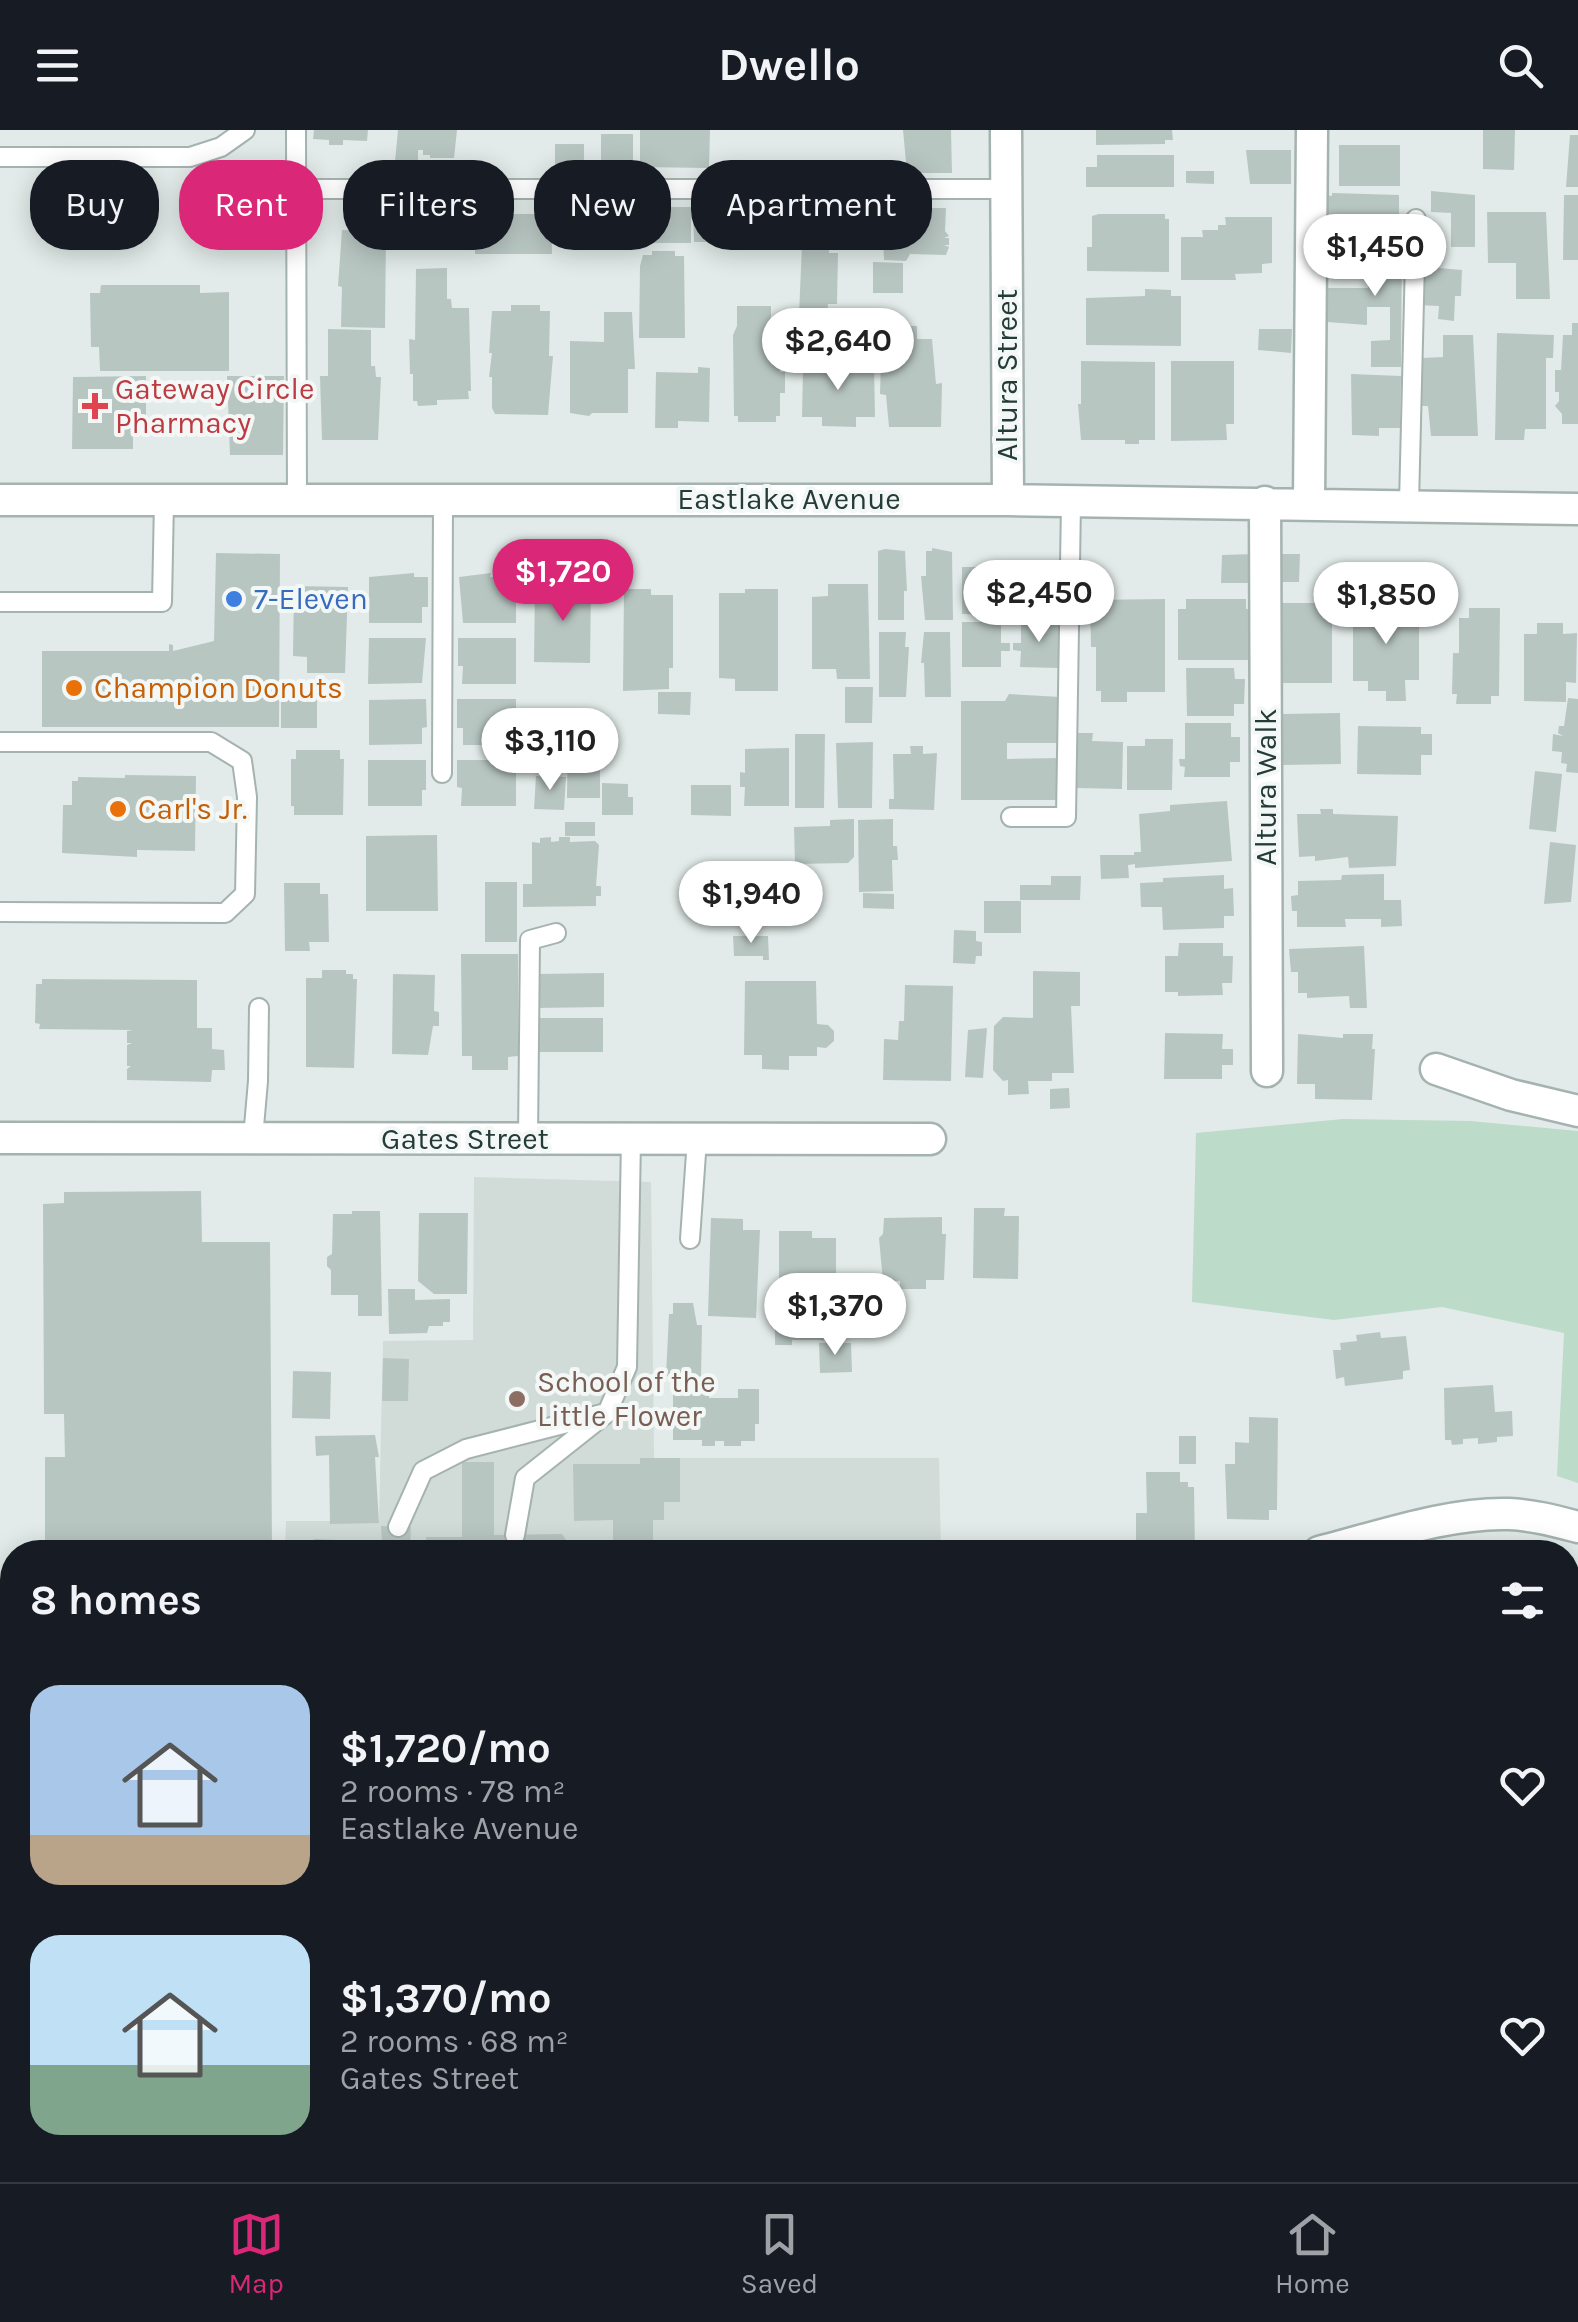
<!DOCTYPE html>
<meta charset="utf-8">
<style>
:root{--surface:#171b24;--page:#20242c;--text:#f1f3f6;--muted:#9ea1a6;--line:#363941;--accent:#db2777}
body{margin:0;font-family:Karla,sans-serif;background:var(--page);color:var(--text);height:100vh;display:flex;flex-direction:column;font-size:38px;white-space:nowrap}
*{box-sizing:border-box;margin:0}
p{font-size:32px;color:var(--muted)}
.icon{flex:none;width:55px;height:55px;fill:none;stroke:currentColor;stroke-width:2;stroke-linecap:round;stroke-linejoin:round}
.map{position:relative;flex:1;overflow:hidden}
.side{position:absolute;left:0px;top:1410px;width:1580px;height:642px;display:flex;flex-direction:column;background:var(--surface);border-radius:40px 40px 0 0;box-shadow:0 5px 25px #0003}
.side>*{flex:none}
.guide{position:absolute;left:30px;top:30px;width:1000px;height:90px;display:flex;gap:20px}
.price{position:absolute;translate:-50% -85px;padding:0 22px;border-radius:35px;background:#fff;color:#222;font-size:32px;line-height:65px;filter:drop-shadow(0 2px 5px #0008)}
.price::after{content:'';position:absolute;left:50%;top:60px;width:30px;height:22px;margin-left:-15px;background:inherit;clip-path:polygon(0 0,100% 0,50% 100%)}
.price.active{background:var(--accent);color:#fff}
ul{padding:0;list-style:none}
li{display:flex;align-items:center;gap:30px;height:250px;padding:0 30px}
li span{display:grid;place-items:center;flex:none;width:280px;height:200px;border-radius:30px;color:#555}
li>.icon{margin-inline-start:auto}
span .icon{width:120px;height:120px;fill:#fffc;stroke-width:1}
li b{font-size:42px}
h2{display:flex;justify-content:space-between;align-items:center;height:120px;padding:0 30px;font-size:42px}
.pill{padding:0 35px;border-radius:40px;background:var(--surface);box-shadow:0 5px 25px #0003;font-size:35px;line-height:90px}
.pill.active{background:var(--accent);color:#fff}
header{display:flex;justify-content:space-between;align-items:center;height:130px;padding:0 30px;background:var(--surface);font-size:45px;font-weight:700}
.menu{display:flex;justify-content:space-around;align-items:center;height:140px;border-top:2px solid var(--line);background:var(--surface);font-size:28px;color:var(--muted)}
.menu a{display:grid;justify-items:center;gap:5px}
.menu .active{color:var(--accent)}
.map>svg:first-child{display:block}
</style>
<header><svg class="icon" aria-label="menu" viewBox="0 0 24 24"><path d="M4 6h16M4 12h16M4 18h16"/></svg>Dwello<svg class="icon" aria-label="search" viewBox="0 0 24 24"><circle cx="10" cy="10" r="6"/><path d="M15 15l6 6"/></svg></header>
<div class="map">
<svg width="1578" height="2052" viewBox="0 0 1578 2052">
<rect width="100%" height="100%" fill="#e2ebe9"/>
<path fill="#d1dbd8" d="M474 1047 651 1052 654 1328H939L941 1422H285L286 1391H379L383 1211 473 1210Z
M49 2040H796L814 2046 820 2052H49Z"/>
<path fill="#bddbc9" d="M1343 989 1470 991 1578 1001V1353L1557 1346 1564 1203 1442 1177 1334 1190 1192 1172 1196 1003Z"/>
<path fill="#b8c6c2" d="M314 0H368L367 11 343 10V15H329V10L313 9Z
M398 0H457L454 28H430V25H423V20H418V43L394 42Z
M640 0H710L709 38 640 37Z
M903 0H951L952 43H907Z
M1096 0H1172L1173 10H1165V14L1096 15Z
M1483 0H1515L1514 40 1483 39Z
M601 4H633V38H601Z
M1570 5H1578V57H1566Z
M555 14H584V40H555Z
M1339 15H1400V56H1339Z
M1246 20H1291V54H1250Z
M1097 25H1174V57H1086V37H1097Z
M1186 41H1214V54L1186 53Z
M1431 61 1475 65V117H1451V83L1431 82Z
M1332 63 1399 65V95L1390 94V98H1332V95H1326V65L1332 66Z
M1564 65H1578V130H1563Z
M636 77H691V113H636Z
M713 77V112H694L693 78Z
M874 78H946L945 101 949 106 944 108H949V115H944L949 117 946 125 910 124 906 131 884 130 883 102 874 100Z
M601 82 630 83V112H601Z
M1487 82H1546L1550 169H1516V133H1488Z
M475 84H551L552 124H475Z
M1099 84H1165V89H1169V142L1087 141V117H1092V86Z
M1225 87H1272V133L1262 134V143L1235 144 1236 150H1181V107H1203L1202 100H1218V95H1226Z
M342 100 386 101 385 198 341 197 342 157 338 156Z
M1368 108H1402L1401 237H1371V211L1390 210V177H1367V195L1327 192 1328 158H1368Z
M802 115H824L829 117V123H838L837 174H828L827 185H799Z
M652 121H675V126H684L685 208H639L640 136 643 125H652Z
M873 132 903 133V163H873Z
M1428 137 1462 140 1461 166H1455L1454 191 1438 189 1439 176 1416 175 1418 146H1427Z
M447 138V169H451L452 178H469L471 261H468L469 269 437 270V275L418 276 417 271H413V244H410L409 209 415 210 416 139Z
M101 155H200V163L229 162V241H100L99 217H91L90 163H100Z
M1145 159 1171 160V166H1181V216L1086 215V168L1145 166Z
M511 175H540V181H550L549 226H553L548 285 495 284 492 278V247H489L492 223H489L492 181H511Z
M737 176H771V196L777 195 780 242H785V263H780V286H776V292H738V286H734L733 205 737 196Z
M604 182H632L635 239H628V283H592L589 286 570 283V211L604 212Z
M1572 193H1578V294H1562V284L1555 276 1559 271V262H1555V240H1561L1563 205H1572Z
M882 196H917V209H932L936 254 942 253 941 297H889L886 265 880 264Z
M328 199 371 200V236H375L376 247H381L378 310H322L320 246H328Z
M1259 199H1292L1291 223 1258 220Z
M1497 203 1554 205 1553 228H1546V299H1525L1524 310H1495Z
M1443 205H1473L1478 306H1431L1428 276H1419L1421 228 1443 227Z
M1081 231 1155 232V310H1139V314H1125V310H1081L1078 274H1081Z
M1171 231H1234V294H1226L1227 310 1171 311Z
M808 232 874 236 875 287H856V297L822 296V287H802L803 239H808Z
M698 237 710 238 709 292 678 291V298H655L656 242 698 243Z
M1351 244 1401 246 1400 298H1379V306L1352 305Z
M146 246V291H133V319H72L73 247Z
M227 246H284L283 325H230Z
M932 418 952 422 953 490H925L921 446H926V421H932Z
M885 419 905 421 907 461H904V490H878V421Z
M216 423 280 424 279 597H42V521H169V514L173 515V521L214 511Z
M1255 424 1254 453H1221L1222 425Z
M1273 424H1300L1299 452H1272Z
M1060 436 1059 484 1020 483V468H1012V459L1021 460 1020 438Z
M962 437H1001V459H1009V469H1001V485L962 484Z
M414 443V447H428V477H422V493H369V447Z
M491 443 490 447H516V493H463L459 447Z
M535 454 591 455 590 533 534 532Z
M828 454H868L870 549H837L836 539H812V467L828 466Z
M294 456 348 457 345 543H307V527L293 526Z
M624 459H651V465H673V538H669V559L623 561Z
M745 459H778V561H735V549L719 548V463H745Z
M1165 469V562H1127V572H1101V561H1096V517H1091L1090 470Z
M1186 469H1246V479H1254V530H1178V479H1186Z
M1274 473H1332V553H1283L1282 541H1274Z
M1353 473H1419V550H1405L1406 571H1386V561H1368V551H1353Z
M1469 478H1500L1499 566H1491V574H1456L1457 564H1452L1453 523H1459V488H1469Z
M1021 491 1060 492 1059 538 1020 537 1021 521 1013 520V513H1021Z
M962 492H1001V513H1010V521H1001V537H962Z
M1537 493H1563V504L1577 503 1576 553 1566 552V572L1524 571V504H1537Z
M879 502H906L905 517H909L906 567H879Z
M924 502H950L951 567H925L924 533H921Z
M369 508H426L422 553 368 554Z
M458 508H516V554H462L463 536H458Z
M1186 538H1234L1235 549H1245L1244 574H1234V586H1187Z
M845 557H873L872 593H845Z
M281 561H317V598H281Z
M658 562H691L690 585 658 584Z
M1009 564 1061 567V613H1007V629L1058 628V670H961V571H1005Z
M1568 568 1578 569V643L1566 642 1567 634 1561 633 1562 622 1552 621 1553 604 1563 606 1558 603 1559 596H1564Z
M426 569 427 597 422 598V614L369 615V570Z
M457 569H516V615H463V598H457Z
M1340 583 1341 634 1283 635V623H1279L1278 594H1283V584Z
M1185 593H1231V607H1240V632H1230V647H1184L1185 637 1180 636 1179 629H1185Z
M1358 596 1421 597V604H1432V625H1421V645L1357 644Z
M568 597H600V668H567Z
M1078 603H1093L1092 611 1123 612 1122 659 1077 658Z
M795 604H825L824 678H795Z
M1145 609H1173L1172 660H1127V616H1145Z
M873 612 872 678H838L836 613Z
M910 616H923V624L937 623 934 680 889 679V669H894L893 624H911Z
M789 618V676H744L745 657H740V642L745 643V619Z
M296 620H340V629H344L343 685H294V676H291V629H296Z
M368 630H426V660H422V676H368Z
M457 630H516V676H461L462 658 457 657Z
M1535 641 1562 644 1556 702 1529 699Z
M125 645 196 646 195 721 137 720V727L62 723 63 675H72V651H78V647L125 648Z
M536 646 566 647 564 680 534 679Z
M602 653 628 654V667H633V685H602Z
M691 655H731V686L691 685Z
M1227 671 1232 731 1135 738V734L1128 735 1129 748 1101 749 1100 725H1134V722H1141L1139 684 1170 681V675Z
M1320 679H1333V684L1398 686 1396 736 1349 738 1348 727 1315 731V726L1299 727 1297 684H1321Z
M854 689V727L848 733 795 734 794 697 830 696V690Z
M893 689V716H897L898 730H892L893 761 859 762 858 690Z
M565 692H595V706H565Z
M437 705 438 781H366V706Z
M551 707V712L559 711V707H570V712L595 711 599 715 596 756H601V766H596V776L523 777V754H532V712L540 713V708Z
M1550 712 1576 715 1571 772 1544 774Z
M1384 744V770H1401L1402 796 1381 797V789H1345L1346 797H1297V781H1292L1291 766 1298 765V751L1341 750 1342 745Z
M1224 745V759L1233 758 1234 786H1224V798L1163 800 1162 777H1141L1140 753 1163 752V748Z
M1051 746H1081L1080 770H1020V755H1051Z
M485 752H517V812H485Z
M284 753H320V764H328L329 812H309L310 821H285Z
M863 763 894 764V779L863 778Z
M984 771H1021V803H984Z
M954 800 976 801V811L982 812V826H976L975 834 953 833Z
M733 806H768L769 830H763V826H734Z
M1179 813H1223V826H1233L1232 853H1222L1223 865 1178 866V862H1165V826H1178Z
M1364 816 1367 878H1350L1349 866 1307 868V863H1298V842H1291L1289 819Z
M461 824H518V926L508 927V940H472V926H462Z
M322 840H346V844H353V849H357L354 938 306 937V848H322Z
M1033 841 1080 842V876H1071L1074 943H1052V951H1028L1029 964 1008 965V950L1003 951 993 940 994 896 1003 887 1033 888Z
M604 843V877L537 878V844Z
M393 844 435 845 434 881 439 882V896H433L428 925 392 924Z
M42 849 197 850V898H212V919L224 920 225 940H212L211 952 127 950V939L131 936H127V915L132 913H127V901L133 900 39 899 40 894 35 893 36 854H42Z
M745 851H816L817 894 828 895 834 901V911L826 918 817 917V926H789V940L762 939V925H744Z
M905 855 953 856 951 951 883 950 884 909 898 910 899 891H904Z
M536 888H603V922H535Z
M987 898 983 948 965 947 968 900Z
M1165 903 1223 904 1222 919H1233V935H1222V949H1164Z
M1298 904 1343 908V904H1373L1372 919H1375L1372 970 1315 969V954H1297Z
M1069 958 1070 978 1050 979V959Z
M201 1061 202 1112H270L272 1422H45V1327H65L64 1284H44L43 1074 64 1073V1062Z
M974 1078H1005L1004 1086H1019L1018 1149 973 1148Z
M352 1081H380L382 1186H358V1165H331V1140L327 1136V1127L332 1124 333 1084H352Z
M419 1083H468L467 1164H434L418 1151Z
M942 1087V1104H946L944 1150H926V1159H900V1151L883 1152 879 1108 883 1104 884 1088Z
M711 1088 743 1089V1100H760L756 1188 708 1186Z
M779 1101H812V1108H836V1203L833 1202V1210H792V1215H775V1175H779Z
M388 1159H415V1170L450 1169V1192H443V1196H429L427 1203 389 1204Z
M673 1173H693L697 1195H702L701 1247 666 1246 669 1184H673Z
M1380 1202 1381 1208 1406 1206 1410 1240 1403 1241V1249L1345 1256 1344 1247 1336 1249 1333 1220H1341L1340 1213 1357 1211 1356 1205Z
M819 1213H851L852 1242 820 1243Z
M383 1228 409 1229 408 1271H382Z
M293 1241 331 1242 330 1289 292 1288Z
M1493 1255 1495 1282 1512 1281 1513 1306 1497 1307V1312L1478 1314V1308L1463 1309V1314L1452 1315 1451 1310H1445L1444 1258Z
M673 1259H709V1268H738V1259H759V1294H755V1311H741V1316H724V1311H715V1316H702V1310H673Z
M1249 1287 1278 1288 1277 1380H1269V1390L1227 1389 1225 1334H1235V1312L1249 1313Z
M375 1305 379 1327H375L379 1393 330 1394 329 1325 316 1326 315 1306Z
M1179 1306H1196V1334H1179Z
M640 1328H680V1372H664V1390H653V1422H613V1390L574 1391 573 1334H640Z
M462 1332H494V1405L562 1404 566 1410 565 1422H534V1417L476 1415V1422H426V1407H462Z
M1146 1342H1180V1352H1188V1357H1194L1195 1422H1132V1411H1136V1383H1147Z
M381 1396 411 1397 410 1417H414V1422H311V1411L315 1409 382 1412Z
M676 1410H708V1422H677Z
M1568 1440 1578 1441V1529H1568Z
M1568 1996H1576L1575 2048 1539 2047V2040H1568Z
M87 2040H228V2047L210 2048V2052H106V2048L87 2047Z
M422 2040 738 2044V2052H422Z"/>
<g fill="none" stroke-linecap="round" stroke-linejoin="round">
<g stroke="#a5b3b0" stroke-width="22">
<path id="lane" d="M296 0 297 370
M0 27H190L221 17 245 0
M295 59H1006
M1409 374 1416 89
M0 472H162L164 371
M0 612H211L242 631 247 667 245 764 225 783 0 782
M442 643 443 369
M1011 687H1066L1071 372
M253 1008 258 951 259 878
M528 1009 530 810 556 803
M690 1109 697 1009
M398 1397 423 1341 466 1319 602 1284
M515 1405 525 1348 607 1283 627 1237 631 1008"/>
</g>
<g stroke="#a5b3b0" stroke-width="35">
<path id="street" d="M1006 0 1008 370
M0 370H1008L1578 379
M1265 372 1267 941
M1309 373 1312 0
M1436 939 1511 965 1578 981
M0 1008 930 1009
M1319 1422C1378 1407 1449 1382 1509 1384 1533 1385 1555 1391 1578 1397
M0 1636H12
M843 2040 853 2052"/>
</g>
<use href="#lane" stroke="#fff" stroke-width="18"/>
<use href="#street" stroke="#fff" stroke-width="30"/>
</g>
<path fill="#e0444e" stroke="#f3f8f6" stroke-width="4" d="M90 261h10v10h10v10h-10v10h-10v-10h-10v-10h10z"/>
<circle fill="#3f7fe0" stroke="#f3f8f6" stroke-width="4" cx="234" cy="469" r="10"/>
<g fill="#e8710a" stroke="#f3f8f6" stroke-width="4">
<circle cx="74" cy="558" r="10"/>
<circle cx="118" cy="679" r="10"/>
</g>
<circle fill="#8d6e63" stroke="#f3f8f6" stroke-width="4" cx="517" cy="1269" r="10"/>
<g text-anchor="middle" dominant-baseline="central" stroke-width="8" stroke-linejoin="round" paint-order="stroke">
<g font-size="30" fill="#243b38" stroke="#f3f8f6">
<text transform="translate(1007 245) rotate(-90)">Altura Street</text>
<text x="789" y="369">Eastlake Avenue</text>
<text transform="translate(1266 657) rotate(-90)">Altura Walk</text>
<text x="465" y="1009">Gates Street</text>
</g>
<g font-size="30" fill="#be3a42" stroke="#f3f8f6" text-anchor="start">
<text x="115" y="259">Gateway Circle<tspan x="115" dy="34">Pharmacy</tspan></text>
</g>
<g font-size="30" fill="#366cbe" stroke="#f3f8f6" text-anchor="start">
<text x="254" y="469">7-Eleven</text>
</g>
<g font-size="30" fill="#c56008" stroke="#f3f8f6" text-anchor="start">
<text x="94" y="558">Champion Donuts</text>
<text x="138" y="679">Carl's Jr.</text>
</g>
<g font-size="30" fill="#785e54" stroke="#f3f8f6" text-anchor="start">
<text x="537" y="1252">School of the<tspan x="537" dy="34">Little Flower</tspan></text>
</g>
</g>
</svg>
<b class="price" style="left:1375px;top:169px">$1,450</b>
<b class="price" style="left:838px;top:263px">$2,640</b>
<b class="price active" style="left:563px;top:494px">$1,720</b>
<b class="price" style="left:1039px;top:515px">$2,450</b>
<b class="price" style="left:1386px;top:517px">$1,850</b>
<b class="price" style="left:550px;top:663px">$3,110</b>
<b class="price" style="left:751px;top:816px">$1,940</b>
<b class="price" style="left:835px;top:1228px">$1,370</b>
<div class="guide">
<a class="pill">Buy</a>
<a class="pill active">Rent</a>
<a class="pill">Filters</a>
<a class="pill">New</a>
<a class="pill">Apartment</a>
</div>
<section class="side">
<h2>8 homes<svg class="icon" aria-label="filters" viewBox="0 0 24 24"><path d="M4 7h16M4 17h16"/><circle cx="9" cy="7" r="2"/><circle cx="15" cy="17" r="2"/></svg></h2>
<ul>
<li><span style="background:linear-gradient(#a9c7e8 75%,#b9a48a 0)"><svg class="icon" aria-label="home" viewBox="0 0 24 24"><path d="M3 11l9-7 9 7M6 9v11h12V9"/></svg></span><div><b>$1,720/mo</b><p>2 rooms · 78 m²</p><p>Eastlake Avenue</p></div><svg class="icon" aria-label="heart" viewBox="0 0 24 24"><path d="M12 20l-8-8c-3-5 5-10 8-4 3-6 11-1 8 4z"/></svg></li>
<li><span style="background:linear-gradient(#bfe0f5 65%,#7fa58c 0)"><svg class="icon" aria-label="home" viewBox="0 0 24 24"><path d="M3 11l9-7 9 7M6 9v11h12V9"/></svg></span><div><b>$1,370/mo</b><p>2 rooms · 68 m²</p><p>Gates Street</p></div><svg class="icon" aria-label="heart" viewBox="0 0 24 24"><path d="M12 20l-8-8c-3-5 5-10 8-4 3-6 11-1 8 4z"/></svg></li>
</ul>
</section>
</div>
<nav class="menu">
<a class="active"><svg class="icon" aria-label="map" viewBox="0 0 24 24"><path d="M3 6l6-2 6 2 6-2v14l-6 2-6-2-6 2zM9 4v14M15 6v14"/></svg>Map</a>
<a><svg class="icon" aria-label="saved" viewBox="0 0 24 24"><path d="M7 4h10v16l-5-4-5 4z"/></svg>Saved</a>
<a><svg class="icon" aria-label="home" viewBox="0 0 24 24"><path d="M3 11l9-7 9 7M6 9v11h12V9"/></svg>Home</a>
</nav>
